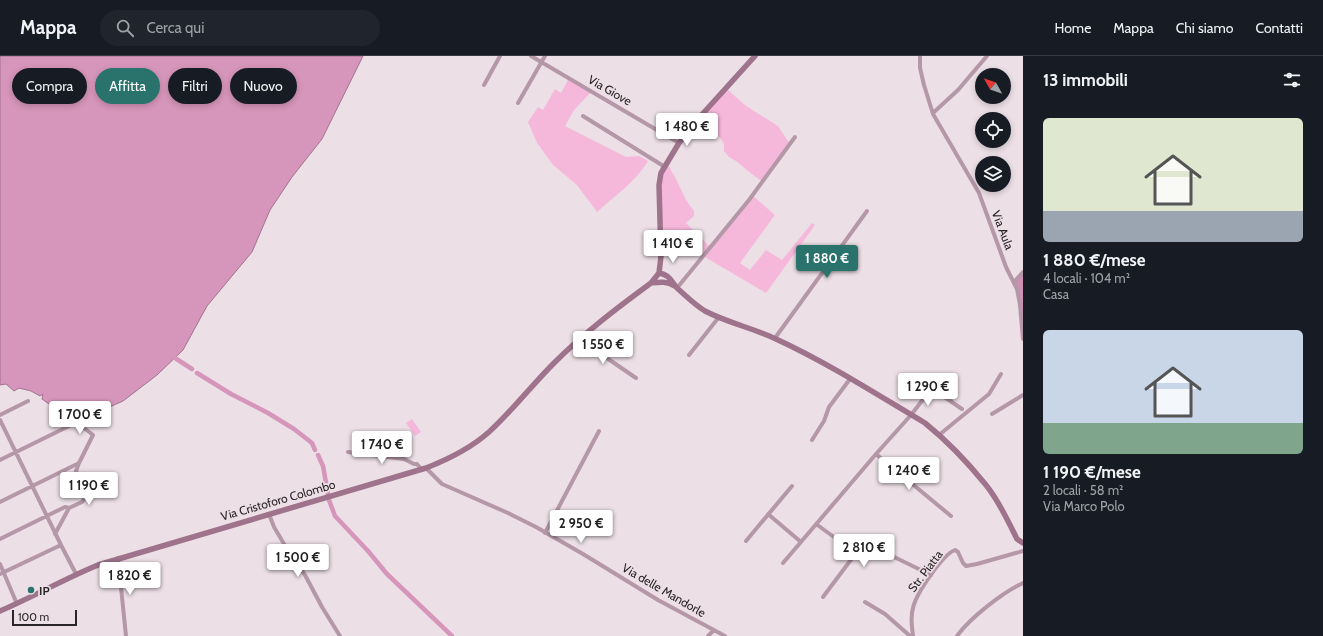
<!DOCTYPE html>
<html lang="it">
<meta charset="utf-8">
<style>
:root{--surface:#171b24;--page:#20242c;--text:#f1f3f6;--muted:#9ea1a6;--line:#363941;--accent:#2a736d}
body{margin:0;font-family:Cabin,sans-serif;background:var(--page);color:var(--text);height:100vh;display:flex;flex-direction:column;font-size:15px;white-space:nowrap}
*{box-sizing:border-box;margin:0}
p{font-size:13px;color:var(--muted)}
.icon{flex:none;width:22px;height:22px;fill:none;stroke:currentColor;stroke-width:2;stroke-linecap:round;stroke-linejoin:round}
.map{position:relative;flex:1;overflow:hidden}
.side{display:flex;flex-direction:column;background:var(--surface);width:300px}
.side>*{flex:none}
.banner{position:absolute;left:12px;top:12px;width:380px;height:36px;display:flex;gap:8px}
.needle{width:26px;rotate:310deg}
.fabs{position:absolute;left:975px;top:12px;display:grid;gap:8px}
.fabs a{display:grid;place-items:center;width:36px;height:36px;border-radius:50%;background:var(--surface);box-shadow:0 2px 6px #0003;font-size:20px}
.scale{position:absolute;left:12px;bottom:10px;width:65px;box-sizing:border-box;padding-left:4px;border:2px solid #2a2527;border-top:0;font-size:11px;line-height:14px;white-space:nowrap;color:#2a2527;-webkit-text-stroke:3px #ecdfe6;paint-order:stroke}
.price{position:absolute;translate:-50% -34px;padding:0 9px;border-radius:4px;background:#fff;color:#222;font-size:13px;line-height:26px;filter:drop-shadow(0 1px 2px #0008)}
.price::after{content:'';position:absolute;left:50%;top:24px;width:12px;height:9px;margin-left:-6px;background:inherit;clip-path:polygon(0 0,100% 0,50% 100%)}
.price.active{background:var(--accent);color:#fff}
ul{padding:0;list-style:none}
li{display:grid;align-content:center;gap:8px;height:212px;padding:0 20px}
li span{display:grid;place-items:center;height:124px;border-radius:6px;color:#555}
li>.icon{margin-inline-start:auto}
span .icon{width:72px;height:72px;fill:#fffc;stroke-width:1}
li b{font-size:17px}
h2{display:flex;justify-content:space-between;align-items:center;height:48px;padding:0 20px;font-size:17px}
.tag{padding:0 14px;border-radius:18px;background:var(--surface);box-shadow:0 2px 6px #0003;font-size:14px;line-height:36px}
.tag.active{background:var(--accent);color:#fff}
header{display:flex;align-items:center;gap:24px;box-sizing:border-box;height:56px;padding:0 20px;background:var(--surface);border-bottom:1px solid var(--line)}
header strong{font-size:19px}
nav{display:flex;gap:22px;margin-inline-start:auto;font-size:14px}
.search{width:280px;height:36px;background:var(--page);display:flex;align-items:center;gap:10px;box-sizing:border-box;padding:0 14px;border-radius:22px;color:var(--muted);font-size:15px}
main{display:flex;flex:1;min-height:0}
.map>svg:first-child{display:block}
</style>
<header>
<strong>Mappa</strong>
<div class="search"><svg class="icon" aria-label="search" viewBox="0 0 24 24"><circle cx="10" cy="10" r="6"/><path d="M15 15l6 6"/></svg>Cerca qui</div>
<nav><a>Home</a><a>Mappa</a><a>Chi siamo</a><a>Contatti</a></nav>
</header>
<main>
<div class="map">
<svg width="1023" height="580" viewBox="0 0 1023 580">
<rect width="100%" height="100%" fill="#ecdfe6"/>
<path fill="#f5b8da" d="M569 22 592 35 574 54 565 70 626 101 639 100 648 105C636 125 615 140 597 156L577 129 553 109 537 87 528 66 538 51 543 54 555 33 561 37Z
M726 32 746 50 778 70 790 88 763 126 753 119 736 105 729 101 724 95V88L721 83 709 73 699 61Z
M667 107 677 125 686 144 694 155V160L686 167 710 191 752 139 775 159 740 207 750 214 766 194 782 204 812 167 815 169 766 237 698 197 671 191H667L663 193 659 129Z
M412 363 421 376 415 380 406 367Z"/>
<path fill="#d08fb4" d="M1023 216V283L1020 249 1014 226Z"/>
<path fill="#d695ba" stroke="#a2738e" d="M0 0H363L322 83 292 121 270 154 252 196 207 250 183 294 157 319 123 345 96 357 82 359 70 357 67 351 62 347 49 348 42 343 43 338 40 340 31 335 19 332 14 335 6 328 0 329Z"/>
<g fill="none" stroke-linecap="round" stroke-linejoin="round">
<path stroke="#d695ba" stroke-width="4.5" d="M175 302 192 313
M197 317 231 338 268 357 294 373 312 387 315 394
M318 399 323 410 328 438
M329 444 335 460 368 495 387 518 452 580"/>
<path stroke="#b598a8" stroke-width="4" d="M531 0 679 87
M920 0V12L924 29 933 58 979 137 1006 211 1017 233 1020 249 1023 283
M484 29 500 0
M518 47 545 0
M933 57 958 34 987 0
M583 60 665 111
M1014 226 1023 216
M677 232 749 144 795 81
M775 282 867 155
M579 283 636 322
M689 299 719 261
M915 321 962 353
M992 358 1023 339
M0 359 28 345
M0 364 61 489 76 518
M939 379 989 338 1001 318
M812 384 824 365 829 351 850 323
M348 396 404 403 414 408H417L422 414
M876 398 951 460
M0 404 73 368 84 372 93 379 79 407 76 415 85 436V442L82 446 69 452 55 478
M426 412 442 428 508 457 536 471 583 498 658 544 725 580
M0 446 79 407
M269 458 274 471 287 493 305 519 322 551 340 580
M768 458 801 486
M816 468 856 497 823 541
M545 477 599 375
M0 483 65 451 69 452
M746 485 792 430
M856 497 865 504 870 497 878 499 886 497 931 519
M118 502 126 580
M783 507 876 398 911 359 931 333
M0 508 17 548
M0 518 61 489
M865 546 885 558 910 580
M708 580 714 574
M913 580C912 571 910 561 913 552 916 538 942 499 955 494L958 496 963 507 966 510 977 508 1023 495
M957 580C970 562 1003 536 1023 527"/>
<path stroke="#9e738b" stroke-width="5.5" d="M659 217C670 219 670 224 677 232 686 240 695 249 705 255 728 267 753 272 776 283 828 307 876 338 925 367 946 384 969 408 986 429 999 445 1008 465 1017 483L1023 487
M651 227C660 226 666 225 675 230
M0 555C33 541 64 523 98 509L426 412C449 403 471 392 489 376 512 355 532 329 554 307 584 277 617 252 651 227L659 217 661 200 659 129 661 117 679 87 698 63 755 0"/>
</g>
<circle fill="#2a736d" stroke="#ecdfe6" stroke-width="1.5" cx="31" cy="534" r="4"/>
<g text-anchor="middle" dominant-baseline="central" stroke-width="3.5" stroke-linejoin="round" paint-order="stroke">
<g font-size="12" fill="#2a2527" stroke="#ecdfe6">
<text transform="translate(610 34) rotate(30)">Via Giove</text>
<text transform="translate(1003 174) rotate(69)">Via Aula</text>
<text transform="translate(278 444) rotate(-16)">Via Cristoforo Colombo</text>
<text transform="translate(925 515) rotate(-53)">Str. Piatta</text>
<text transform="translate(664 534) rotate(30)">Via delle Mandorle</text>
</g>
<g font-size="12" font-weight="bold" fill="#2a2527" stroke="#ecdfe6" text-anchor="start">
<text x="39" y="534">IP</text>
</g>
</g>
</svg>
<div class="fabs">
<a><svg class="needle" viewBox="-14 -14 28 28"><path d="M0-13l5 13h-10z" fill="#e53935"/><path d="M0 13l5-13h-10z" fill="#9ea1a6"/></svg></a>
<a><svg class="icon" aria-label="locate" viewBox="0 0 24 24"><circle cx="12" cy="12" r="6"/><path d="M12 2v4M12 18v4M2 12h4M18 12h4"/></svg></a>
<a><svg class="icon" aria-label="layers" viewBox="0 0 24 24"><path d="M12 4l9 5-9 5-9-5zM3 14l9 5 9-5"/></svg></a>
</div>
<div class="scale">100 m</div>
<b class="price" style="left:687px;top:91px">1 480 €</b>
<b class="price" style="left:673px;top:208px">1 410 €</b>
<b class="price active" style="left:827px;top:223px">1 880 €</b>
<b class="price" style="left:603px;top:309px">1 550 €</b>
<b class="price" style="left:928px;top:351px">1 290 €</b>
<b class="price" style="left:80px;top:379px">1 700 €</b>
<b class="price" style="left:382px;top:409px">1 740 €</b>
<b class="price" style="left:909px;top:435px">1 240 €</b>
<b class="price" style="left:89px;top:450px">1 190 €</b>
<b class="price" style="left:581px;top:488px">2 950 €</b>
<b class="price" style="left:864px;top:512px">2 810 €</b>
<b class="price" style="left:298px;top:522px">1 500 €</b>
<b class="price" style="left:130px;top:540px">1 820 €</b>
<div class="banner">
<a class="tag">Compra</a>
<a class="tag active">Affitta</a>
<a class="tag">Filtri</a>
<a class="tag">Nuovo</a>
</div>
</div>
<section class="side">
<h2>13 immobili<svg class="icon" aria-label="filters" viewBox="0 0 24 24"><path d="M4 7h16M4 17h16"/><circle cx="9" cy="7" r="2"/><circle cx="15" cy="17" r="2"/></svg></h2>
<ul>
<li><span style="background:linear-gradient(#dfe7d0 75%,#9aa5b1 0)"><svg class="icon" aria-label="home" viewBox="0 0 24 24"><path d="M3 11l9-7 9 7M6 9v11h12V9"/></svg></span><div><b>1 880 €/mese</b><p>4 locali · 104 m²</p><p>Casa</p></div></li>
<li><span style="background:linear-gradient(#c9d6e8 75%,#7fa58c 0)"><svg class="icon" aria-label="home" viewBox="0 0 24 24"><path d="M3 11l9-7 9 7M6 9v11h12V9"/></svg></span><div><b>1 190 €/mese</b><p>2 locali · 58 m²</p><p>Via Marco Polo</p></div></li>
</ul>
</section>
</main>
